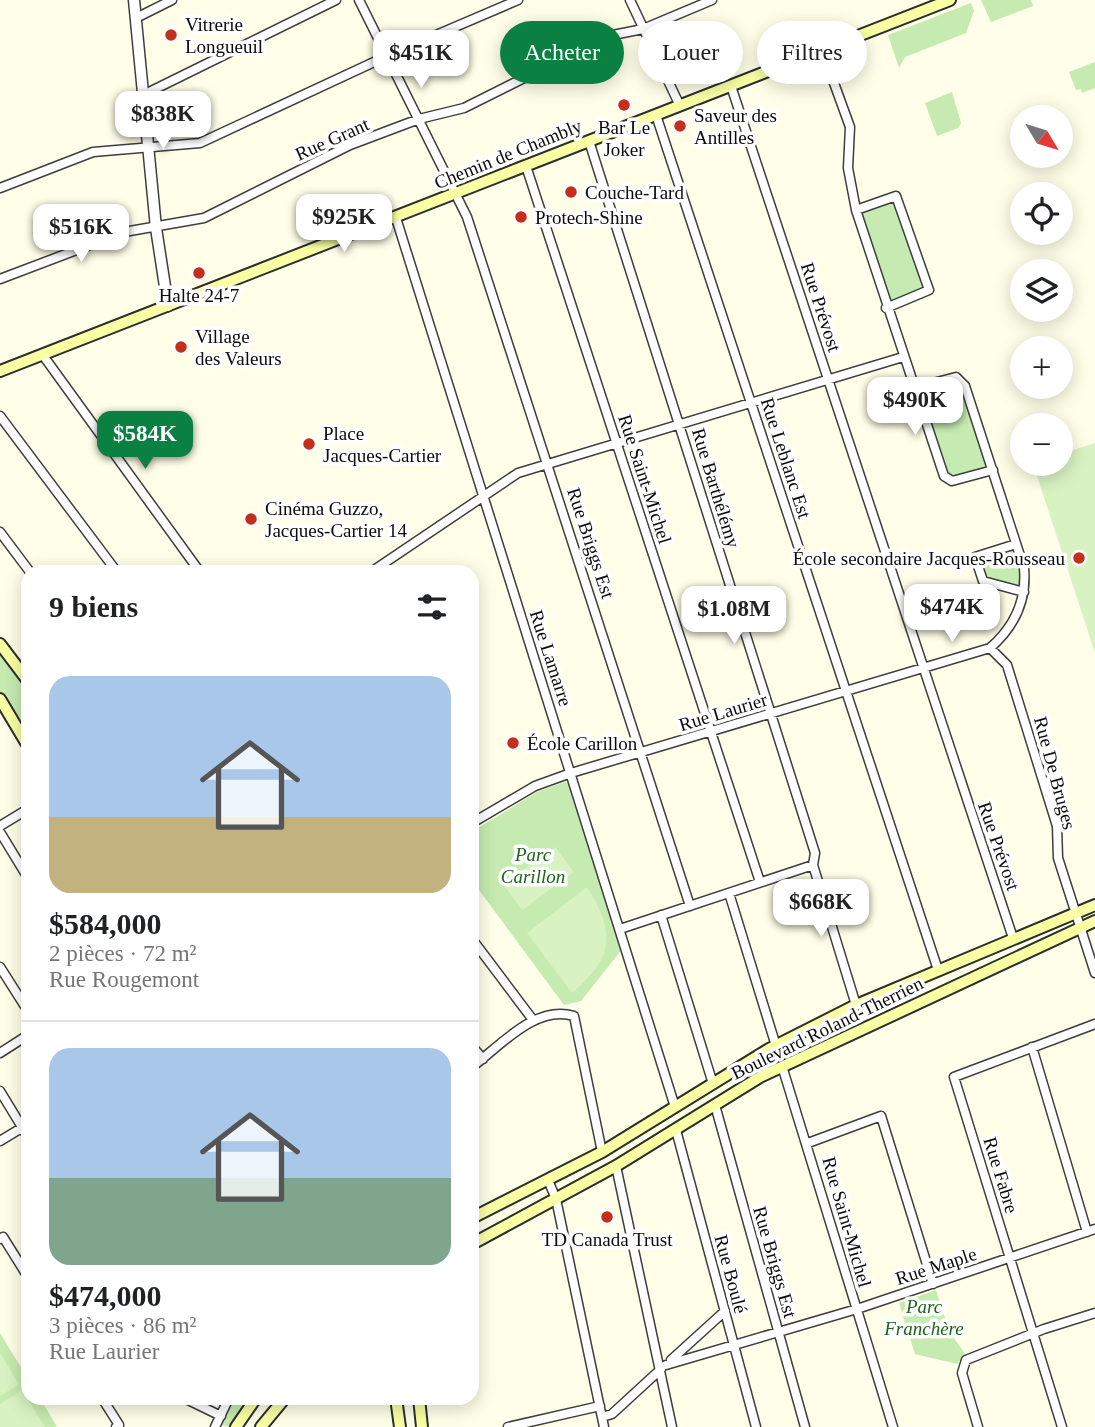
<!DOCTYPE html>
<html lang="fr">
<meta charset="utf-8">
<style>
:root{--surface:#fff;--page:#f2f2f2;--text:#202124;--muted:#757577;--line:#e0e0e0;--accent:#0b8043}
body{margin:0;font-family:Georgia,serif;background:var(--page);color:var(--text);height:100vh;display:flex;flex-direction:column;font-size:26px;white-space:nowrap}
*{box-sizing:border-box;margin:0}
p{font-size:23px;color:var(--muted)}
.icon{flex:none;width:38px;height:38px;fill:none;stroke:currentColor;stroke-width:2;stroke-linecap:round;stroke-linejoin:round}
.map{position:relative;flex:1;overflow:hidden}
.sheet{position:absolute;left:21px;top:565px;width:458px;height:840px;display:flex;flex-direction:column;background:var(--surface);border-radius:21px;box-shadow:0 4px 18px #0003}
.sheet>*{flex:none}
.banner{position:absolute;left:500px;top:21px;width:488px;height:63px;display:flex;gap:14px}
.needle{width:46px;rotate:128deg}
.tools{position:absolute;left:1010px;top:105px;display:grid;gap:14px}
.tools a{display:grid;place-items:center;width:63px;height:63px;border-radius:50%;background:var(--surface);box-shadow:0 4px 18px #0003;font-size:35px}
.price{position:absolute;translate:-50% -60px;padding:0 16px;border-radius:14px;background:#fff;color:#222;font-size:23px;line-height:46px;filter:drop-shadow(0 2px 4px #0008)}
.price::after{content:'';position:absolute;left:50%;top:42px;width:21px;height:16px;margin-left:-10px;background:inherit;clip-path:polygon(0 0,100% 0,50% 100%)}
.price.current{background:var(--accent);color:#fff}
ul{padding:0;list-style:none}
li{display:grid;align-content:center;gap:14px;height:371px;padding:0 28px}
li+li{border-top:2px solid var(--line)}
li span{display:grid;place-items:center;height:217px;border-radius:21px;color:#555}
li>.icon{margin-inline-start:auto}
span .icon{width:126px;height:126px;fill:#fffc;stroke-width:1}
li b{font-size:30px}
h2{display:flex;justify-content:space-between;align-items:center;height:84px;padding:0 28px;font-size:30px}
.pill{padding:0 24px;border-radius:32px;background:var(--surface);box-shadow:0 4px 18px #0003;font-size:24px;line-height:63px}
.pill.current{background:var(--accent);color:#fff}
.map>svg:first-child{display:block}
</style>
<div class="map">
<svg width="1095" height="1427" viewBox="0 0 1095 1427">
<rect width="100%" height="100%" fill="#fffee8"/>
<path fill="#c5ebb0" d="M981 0H1031L1033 6 991 22Z
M971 3 974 11 966 33 905 57 899 68 888 35Z
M1095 62V88L1082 93 1081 89 1076 90 1069 72Z
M952 92 961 123 958 128 937 136 925 103Z
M896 196 929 290 886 308 856 210Z
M956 377 962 380 993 470 947 480 914 388Z
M1016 544 1024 592 983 581 975 557Z
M0 644 28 681V746L0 699Z
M564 782 569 783 623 948 581 1001 564 1005 473 882V831L537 792Z
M936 1290 949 1331 965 1354 957 1364 915 1354 899 1303Z
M0 1333 28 1379V1398H40L57 1427H0Z
M233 1398H248L229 1427 221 1425Z"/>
<path fill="#d9f2c2" d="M1095 443V653L1033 464H1060L1061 454Z
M555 847 574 872 522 910 503 884Z
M587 887C616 934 614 957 572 993L527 933Z
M0 1353 19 1384 0 1396Z
M22 1390 45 1427H0V1404Z"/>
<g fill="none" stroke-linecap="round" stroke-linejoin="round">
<g stroke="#3e3e3e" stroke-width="11">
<path id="minor" d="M359 0 467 217 690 906
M630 0 680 106
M136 18 172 0
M822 50 850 127 848 168 856 210 944 476 952 481 993 470
M731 86 1013 938
M143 95 336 0
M656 115 938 970
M589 141 815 853 813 865 856 1005
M526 166 760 882
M0 188 93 152 200 143 387 56 518 0
M856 210 896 196 929 290 886 308
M396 218 675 1107
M0 279 124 232 204 218 350 145 419 119 464 108 608 36 643 29 712 0
M42 354 200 572
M0 416 117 572
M0 532 30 572
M1016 544 975 557 983 581 1024 592
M371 572 518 473 903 357
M990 648 1007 665 1057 826 1058 858 1095 973
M472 823 535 786 571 773 990 648C1014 627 1027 601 1024 568L965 386 956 377 914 388
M0 826 28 809
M0 832 28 878
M729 893 776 1046
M661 915 713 1084
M620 929 813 865
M472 939 533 1020
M0 967 28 1011
M472 1046 483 1059
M1032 1047 1087 1232
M0 1053 28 1035
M782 1066 893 1427
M472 1067C500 1046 536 1004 574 1016L602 1152
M0 1091 28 1137
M715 1105 805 1427
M676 1130 756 1427
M0 1141 28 1124
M808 1143 881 1116 933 1284
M616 1166 672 1427
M548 1180 556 1199 604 1427
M0 1239 3 1237 28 1277
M671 1360 725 1311
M666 1365 857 1309 1095 1229
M102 1398 119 1425 116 1427
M184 1398 221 1416
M602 1417 612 1414 661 1369
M215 1427 229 1398
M508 1427 600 1406
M978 1427 962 1373 966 1360 1044 1329 1095 1313
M1062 1427 954 1077 1095 1024"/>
</g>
<g stroke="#3e3e3e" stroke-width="13">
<path id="tertiary" d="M134 0 156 228 168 306"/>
</g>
<g stroke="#2d2d2d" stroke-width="14">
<path id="secondary" d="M0 371 950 0
M0 644 28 681
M0 699 28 746
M472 1218 602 1152 769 1049 856 1005 1095 905
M472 1244 616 1166 760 1077 1095 921
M396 1398 400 1427
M419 1398 422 1427
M236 1427 256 1398
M261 1427 285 1398"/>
</g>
<use href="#minor" stroke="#fff" stroke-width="8"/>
<use href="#tertiary" stroke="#fff" stroke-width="10"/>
<use href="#secondary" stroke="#f9ffa3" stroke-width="10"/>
</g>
<g fill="#c32f1b" stroke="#fff" stroke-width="2.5">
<circle cx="171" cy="35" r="7"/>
<circle cx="624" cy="105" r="7"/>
<circle cx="680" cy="126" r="7"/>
<circle cx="571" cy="192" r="7"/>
<circle cx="521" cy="217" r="7"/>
<circle cx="199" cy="273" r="7"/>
<circle cx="181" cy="347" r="7"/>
<circle cx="309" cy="444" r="7"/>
<circle cx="251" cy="519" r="7"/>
<circle cx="1079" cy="558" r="7"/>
<circle cx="513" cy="743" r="7"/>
<circle cx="607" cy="1217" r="7"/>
</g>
<g text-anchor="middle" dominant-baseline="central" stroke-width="7" stroke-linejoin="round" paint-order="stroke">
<g font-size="19" fill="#0b0b0b" stroke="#fff" text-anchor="start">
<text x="185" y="24">Vitrerie<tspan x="185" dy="22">Longueuil</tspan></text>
<text x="694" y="115">Saveur des<tspan x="694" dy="22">Antilles</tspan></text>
<text x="624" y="127" text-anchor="middle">Bar Le<tspan x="624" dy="22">Joker</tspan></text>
<text x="585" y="192">Couche-Tard</text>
<text x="535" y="217">Protech-Shine</text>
<text x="199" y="295" text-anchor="middle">Halte 24-7</text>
<text x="195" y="336">Village<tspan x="195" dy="22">des Valeurs</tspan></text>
<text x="323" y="433">Place<tspan x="323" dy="22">Jacques-Cartier</tspan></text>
<text x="265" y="508">Cinéma Guzzo,<tspan x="265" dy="22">Jacques-Cartier 14</tspan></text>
<text x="1065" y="558" text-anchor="end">École secondaire Jacques-Rousseau</text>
<text x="527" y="743">École Carillon</text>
<text x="607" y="1239" text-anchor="middle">TD Canada Trust</text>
</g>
<g font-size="19" fill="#0b0b0b" stroke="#fff">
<text transform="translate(332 139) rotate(-24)">Rue Grant</text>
<text transform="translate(508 154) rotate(-22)">Chemin de Chambly</text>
<text transform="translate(821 307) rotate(72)">Rue Prévost</text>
<text transform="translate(786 458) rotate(72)">Rue Leblanc Est</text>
<text transform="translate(645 479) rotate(72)">Rue Saint-Michel</text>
<text transform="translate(716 488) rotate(73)">Rue Barthélémy</text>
<text transform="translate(591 543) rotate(72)">Rue Briggs Est</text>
<text transform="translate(551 658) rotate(72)">Rue Lamarre</text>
<text transform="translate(723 712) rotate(-17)">Rue Laurier</text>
<text transform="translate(1055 773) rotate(75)">Rue De Bruges</text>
<text transform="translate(999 846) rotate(71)">Rue Prévost</text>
<text transform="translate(827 1028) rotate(-26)">Boulevard Roland-Therrien</text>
<text transform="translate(1001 1175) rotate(73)">Rue Fabre</text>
<text transform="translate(847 1222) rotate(74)">Rue Saint-Michel</text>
<text transform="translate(775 1262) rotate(74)">Rue Briggs Est</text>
<text transform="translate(936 1266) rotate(-18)">Rue Maple</text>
<text transform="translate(731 1274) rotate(75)">Rue Boulé</text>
</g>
<g font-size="19" font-style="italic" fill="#1b6618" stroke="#fff">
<text x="533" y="854">Parc<tspan x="533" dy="22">Carillon</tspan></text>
<text x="924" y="1306">Parc<tspan x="924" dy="22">Franchère</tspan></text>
</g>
</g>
</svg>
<div class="tools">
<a><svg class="needle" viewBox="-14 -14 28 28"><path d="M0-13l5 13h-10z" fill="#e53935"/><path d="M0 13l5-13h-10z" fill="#757577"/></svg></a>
<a><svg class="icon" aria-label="locate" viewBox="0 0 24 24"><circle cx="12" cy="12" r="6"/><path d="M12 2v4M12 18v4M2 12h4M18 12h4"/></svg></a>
<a><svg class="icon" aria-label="layers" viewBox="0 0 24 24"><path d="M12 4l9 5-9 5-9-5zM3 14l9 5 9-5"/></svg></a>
<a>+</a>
<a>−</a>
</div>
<b class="price" style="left:421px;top:90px">$451K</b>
<b class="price" style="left:163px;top:151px">$838K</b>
<b class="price" style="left:344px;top:254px">$925K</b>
<b class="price" style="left:81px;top:264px">$516K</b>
<b class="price" style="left:915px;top:437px">$490K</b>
<b class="price current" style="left:145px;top:471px">$584K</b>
<b class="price" style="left:952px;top:644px">$474K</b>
<b class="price" style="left:734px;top:646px">$1.08M</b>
<b class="price" style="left:821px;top:939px">$668K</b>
<div class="banner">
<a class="pill current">Acheter</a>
<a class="pill">Louer</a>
<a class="pill">Filtres</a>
</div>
<section class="sheet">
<h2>9 biens<svg class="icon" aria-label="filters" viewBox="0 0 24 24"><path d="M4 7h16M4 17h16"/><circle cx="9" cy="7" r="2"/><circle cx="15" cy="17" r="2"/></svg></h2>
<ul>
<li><span style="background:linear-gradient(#a9c7e8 65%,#c2b280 0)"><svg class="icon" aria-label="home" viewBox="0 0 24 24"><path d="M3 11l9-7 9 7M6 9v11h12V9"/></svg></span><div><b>$584,000</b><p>2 pièces · 72 m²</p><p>Rue Rougemont</p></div></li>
<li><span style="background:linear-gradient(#a9c7e8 60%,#7fa58c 0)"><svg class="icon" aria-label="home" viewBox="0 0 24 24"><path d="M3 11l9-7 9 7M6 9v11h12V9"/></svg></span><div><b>$474,000</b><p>3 pièces · 86 m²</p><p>Rue Laurier</p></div></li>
</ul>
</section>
</div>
